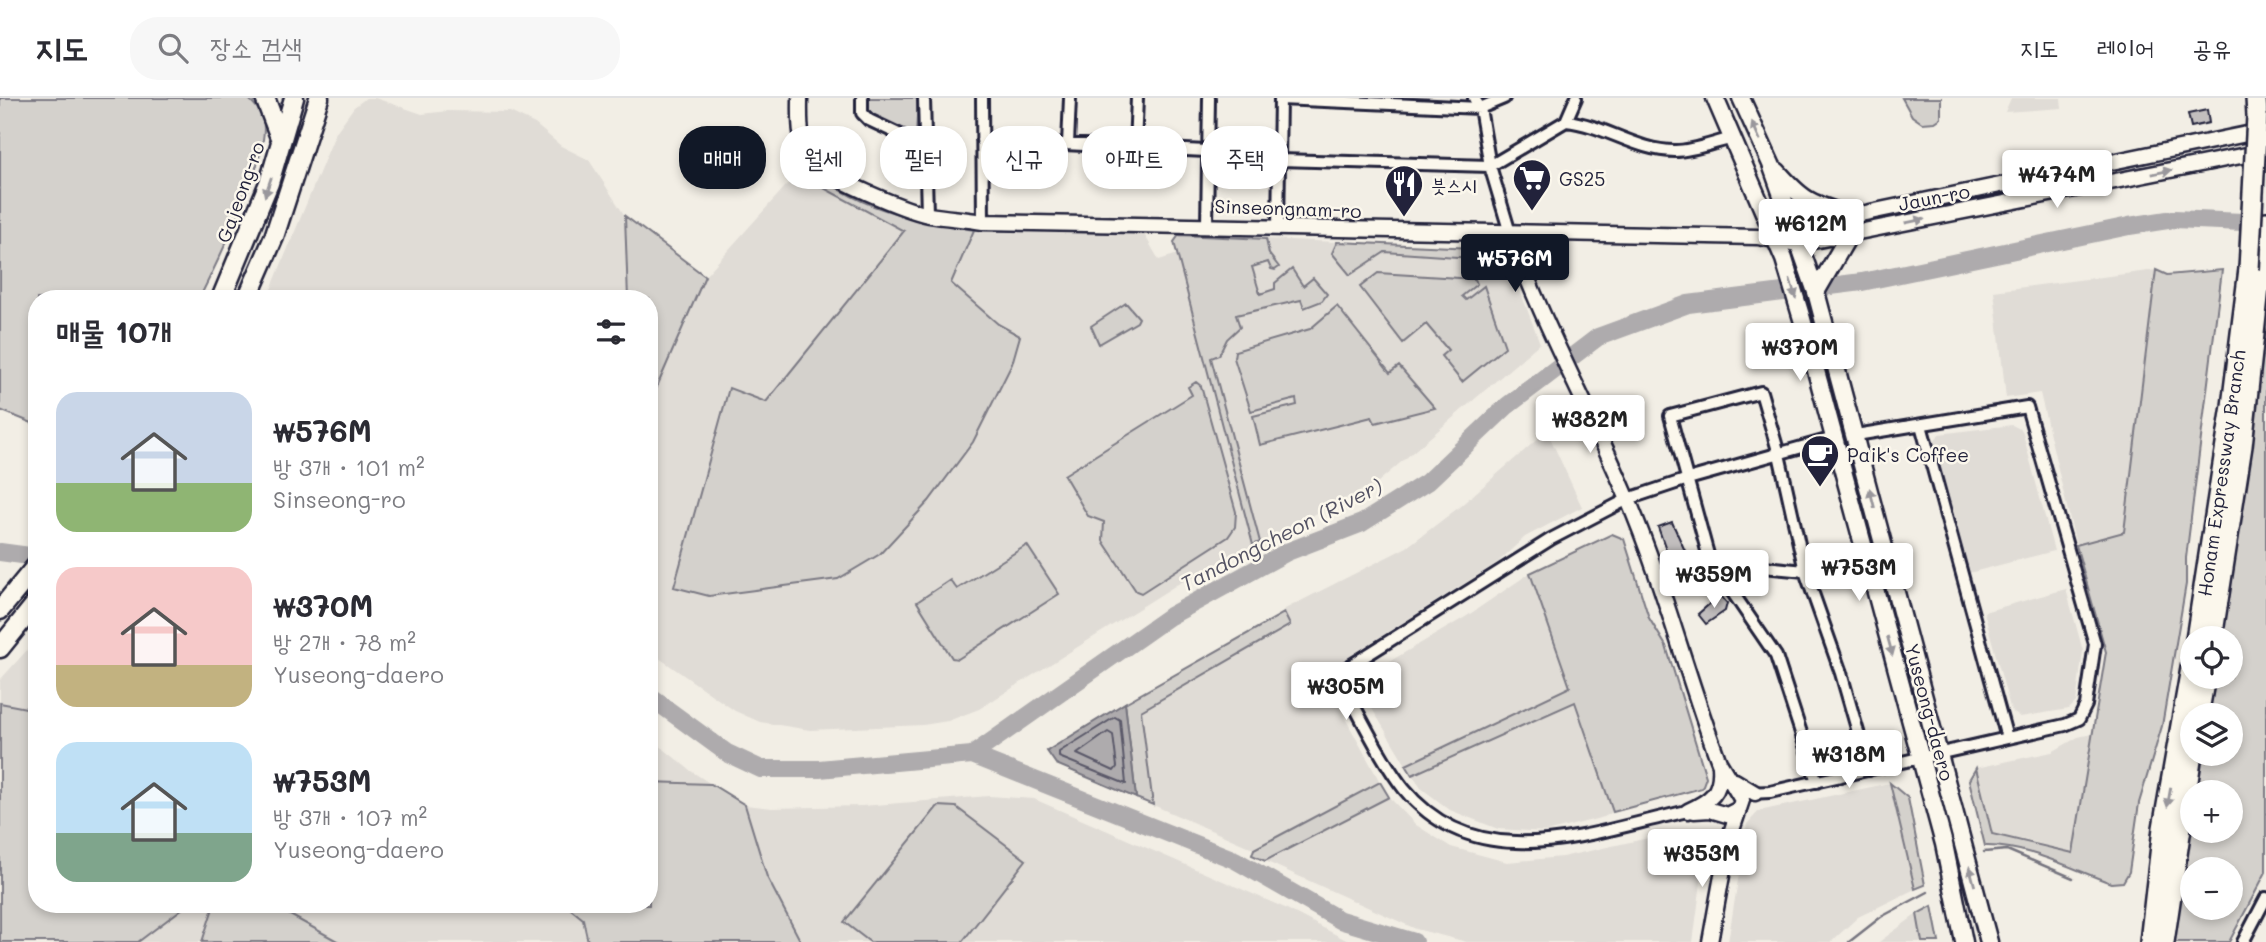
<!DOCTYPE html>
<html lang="ko">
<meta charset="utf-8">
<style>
:root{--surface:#fff;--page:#f7f7f7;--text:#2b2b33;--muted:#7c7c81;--line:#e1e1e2;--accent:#111827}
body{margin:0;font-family:Mali,"Poor Story",sans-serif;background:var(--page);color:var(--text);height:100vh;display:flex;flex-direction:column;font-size:26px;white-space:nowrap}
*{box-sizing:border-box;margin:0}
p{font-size:23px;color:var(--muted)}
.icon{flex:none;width:38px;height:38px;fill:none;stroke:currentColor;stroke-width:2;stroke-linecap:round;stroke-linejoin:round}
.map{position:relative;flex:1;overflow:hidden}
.details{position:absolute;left:28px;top:192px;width:630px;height:623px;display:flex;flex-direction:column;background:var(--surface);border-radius:28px;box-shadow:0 4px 10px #0003}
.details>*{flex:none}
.top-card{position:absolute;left:679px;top:28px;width:665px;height:63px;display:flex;gap:14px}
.buttons{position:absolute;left:2180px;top:528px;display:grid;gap:14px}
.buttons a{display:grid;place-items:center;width:63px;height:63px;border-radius:50%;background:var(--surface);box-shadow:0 4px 10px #0003;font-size:35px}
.price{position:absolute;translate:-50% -60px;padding:0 16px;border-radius:7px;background:#fff;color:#222;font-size:23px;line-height:46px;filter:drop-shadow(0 2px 4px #0008)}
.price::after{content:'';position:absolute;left:50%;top:42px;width:21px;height:16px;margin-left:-10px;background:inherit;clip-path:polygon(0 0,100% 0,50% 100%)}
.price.selected{background:var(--accent);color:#fff}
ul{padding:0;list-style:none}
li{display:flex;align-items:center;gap:21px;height:175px;padding:0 28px}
li span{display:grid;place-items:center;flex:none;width:196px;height:140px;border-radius:21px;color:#555}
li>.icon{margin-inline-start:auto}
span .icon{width:84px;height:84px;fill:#fffc;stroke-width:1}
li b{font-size:30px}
h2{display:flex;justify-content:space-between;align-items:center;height:84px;padding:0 28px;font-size:30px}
.tag{padding:0 24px;border-radius:28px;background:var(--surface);box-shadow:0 4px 10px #0003;font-size:24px;line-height:63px}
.tag.selected{background:var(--accent);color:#fff}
header{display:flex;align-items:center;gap:42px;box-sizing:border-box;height:98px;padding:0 35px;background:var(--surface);border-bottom:2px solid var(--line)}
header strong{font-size:33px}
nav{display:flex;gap:38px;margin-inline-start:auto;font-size:24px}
.search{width:490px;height:63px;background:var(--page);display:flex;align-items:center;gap:18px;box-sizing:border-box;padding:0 24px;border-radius:28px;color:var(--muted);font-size:26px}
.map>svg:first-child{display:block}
</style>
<header>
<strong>지도</strong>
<div class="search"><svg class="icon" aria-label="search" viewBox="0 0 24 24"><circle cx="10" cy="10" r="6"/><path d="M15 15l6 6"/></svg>장소 검색</div>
<nav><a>지도</a><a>레이어</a><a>공유</a></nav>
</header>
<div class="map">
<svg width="2266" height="844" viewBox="0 0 2266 844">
<rect width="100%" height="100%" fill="#f2eee5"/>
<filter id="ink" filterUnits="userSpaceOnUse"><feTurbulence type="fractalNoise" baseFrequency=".0143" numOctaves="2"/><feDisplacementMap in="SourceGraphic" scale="14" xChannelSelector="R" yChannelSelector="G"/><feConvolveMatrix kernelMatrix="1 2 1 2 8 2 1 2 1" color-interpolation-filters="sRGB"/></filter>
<g filter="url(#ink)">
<path fill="#e0dcd6" d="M366 0H375L422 16 448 13 510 14 535 26 561 48 589 62 625 118 628 201H267L336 34 354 9Z
M2011 0H2061L2062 10 2005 14Z
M794 79 809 82 904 133 766 304 729 290 709 498 838 481 880 456 929 403 973 344 1012 266 1019 238 998 226 951 185 974 132 1144 136 1159 162 1178 156 1174 144 1179 137 1498 151 1506 156 1540 245 1378 384 1178 486 979 611 948 623 923 627 810 632 760 624 735 613 649 553V307L705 178Z
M2156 172 2124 434 2076 447 2040 295 2006 300 1994 193Z
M2012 327 2022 332 2054 453 1969 475 1933 346 1939 336Z
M1547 333 1582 409 1525 439 1498 464 1321 576 1380 684 1254 751 1153 707 1141 613 1290 527 1283 512 1407 449 1458 410Z
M1530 475 1570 589 1406 667 1359 589 1358 582 1467 518Z
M2066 491 2083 553 2076 604 2069 611 2020 619 2011 613 1984 514Z
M37 541V612L0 605V582Z
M1576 604 1613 714 1604 719 1546 734 1498 731 1450 712 1421 690 1412 677Z
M2092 636 2073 755 2026 742 1992 737 1976 670 2052 654 2078 639Z
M649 639 691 673 711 686 649 684Z
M1890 685 1915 791 1858 819 1831 844H1728L1747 726 1759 713Z
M989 698 1034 701 1285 810 1350 844H801L767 779 745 707 772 710 862 708Z
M1389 699 1416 727 1451 749 1507 764 1562 759 1694 730 1707 740 1693 844H1467L1416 831 1265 763Z
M187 807H566L583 821 587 844H138Z
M1917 816 1922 844H1879Z"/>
<path fill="#d4d1cc" stroke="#7b7a84" stroke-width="2" fill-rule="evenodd" d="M0 0H248C254 6 261 13 263 22 272 56 216 167 199 201H37V327L0 312Z
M869 0H918L916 37 904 34 869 15Z
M1902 0H1941V20L1935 24 1922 25 1912 18Z
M803 57C839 110 915 121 974 132L951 185 998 226 1020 238 1012 266 973 344 929 403 880 456 838 481 709 498 674 489 729 290 766 304 904 133 809 82 794 79 784 66Z
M625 118 705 178 649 307V201H628Z
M1179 137 1266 141 1269 156 1279 169 1275 172 1271 171 1268 164 1252 169 1260 196 1275 191V185L1292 171 1303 188 1313 180 1327 196 1322 203 1304 210 1301 202 1236 217 1240 229 1227 241 1219 257 1211 260 1260 444 1253 447 1174 144Z
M1337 144 1498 151 1506 159 1501 162 1385 154 1350 177 1332 155Z
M2156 172 2167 177 2222 172 2186 460V486L2162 628 2139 705 2129 774 2123 784 2111 785C2072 771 2028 747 1985 748L1969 682 1976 670 1992 736 2073 755 2106 554 2076 447 2124 434Z
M1378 175 1475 181 1477 186 1462 198 1466 202 1484 188 1505 249 1462 284 1441 258 1448 252 1426 226 1403 245 1360 189Z
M1126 205 1139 220 1137 224 1099 246 1091 228Z
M1337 208 1390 275 1399 268 1435 310 1375 325 1372 319 1260 347 1253 318 1297 307 1296 301 1251 313 1234 260 1235 253 1310 231Z
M2266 229V774L2229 844H2173L2193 703V733H2231V695H2194L2201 656H2231V618H2207L2214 579H2231V541H2220L2251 347ZM2193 772H2231V810H2193Z
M1196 284 1201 288 1236 414 1235 429 1228 439 1141 495 1136 493 1103 443 1104 424 1088 418 1064 377 1192 297 1188 289Z
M1612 436 1624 441 1649 520 1666 548 1706 679 1702 690 1613 714 1575 604 1412 677 1406 667 1570 589 1530 475Z
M1027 447 1059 496 958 561 952 560 917 504 950 482 957 491Z
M1284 515 1290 527 1141 613 1153 707 1136 700 1125 605Z
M0 605 37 612V807H187L138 844H0Z
M649 684 711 686 745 707 767 779 801 844H588L583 821 566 807H649Z
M1380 684 1389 699 1265 763 1252 757 1254 751Z
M1890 685 1908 700 1925 787 1915 791Z
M938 708 956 709 1026 762 962 844H870L844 824Z
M214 807H272L339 844H202Z
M1932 808 1939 844H1922L1917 816Z"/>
<path fill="#aeabad" stroke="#76747f" stroke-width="2" d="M1125 605 1136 700 1056 666 1047 653Z"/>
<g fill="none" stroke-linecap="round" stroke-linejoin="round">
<path stroke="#5a5969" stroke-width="2" d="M1115 619 1120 622 1126 686 1059 659V654Z
M1108 634 1113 637 1117 669 1114 673 1077 656Z"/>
<path stroke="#76747f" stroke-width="2.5" d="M1984 754 2007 752 2073 780
M1849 844 1881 819 1928 794"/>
<path stroke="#aeabad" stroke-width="18" d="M0 454 37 459
M649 598 727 655 761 671H819L972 657 1170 518 1287 454 1362 425 1427 384 1507 308 1598 239 1688 206 1862 184 2129 128 2174 121 2266 125
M972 657 1235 762 1340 822 1414 844"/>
</g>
<path fill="#c2bebe" stroke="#22223b" stroke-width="2" d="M2207 12 2209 25 2191 29 2188 16Z
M1672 424 1690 464 1673 471 1658 429Z
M1720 497 1727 505 1725 513 1706 526 1698 516Z"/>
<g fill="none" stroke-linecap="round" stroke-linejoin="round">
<g stroke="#22223b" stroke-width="16">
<path id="minor" d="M862 0V15L869 22 924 48
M924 0 927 116
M982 0 983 124
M1474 0 1480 10 1490 68 1510 135
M1280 1 1480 10 1504 0
M1566 23C1605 27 1636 53 1675 53 1694 53 1715 44 1733 40
M982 42 1206 53
M1068 46 1070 0
M1135 49 1137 0
M1280 62 1490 68 1566 23 1576 0
M1207 127 1209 0
M1278 129 1280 0
M1921 327 2007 640
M1712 464 1805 473
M1817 684 1776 558 1709 460 1670 318 1761 294 1779 356 1805 473 1841 575 1869 672
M1748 695 1770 694 2065 627 2079 621 2086 607 2095 546 2027 309 1856 337
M1688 713C1594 733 1479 782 1404 691 1380 661 1357 611 1337 576L1551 441 1628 401 1688 381 1834 340
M2243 844 2266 800"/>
</g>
<g stroke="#22223b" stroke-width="19">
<path id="tertiary" d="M800 0C800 21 798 44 812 62 824 79 908 113 929 117 947 120 965 121 983 124L1758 139 1798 146 2266 53
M1510 135C1542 225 1589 309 1626 397 1663 483 1686 576 1719 664L1742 702 1728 744 1710 844
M1785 135 1793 130 2266 32
M1735 683 1755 695
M1688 713C1710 703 1722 695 1720 668
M1694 713 1710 712 1727 717 1739 711"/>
</g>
<g stroke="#22223b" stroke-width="21">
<path id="secondary" d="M1715 0 1784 161 1802 221 1944 746 1964 844
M1741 0 1771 66 1816 194 1989 844
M1777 73C1805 105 1811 105 1851 118
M1816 194 1849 137"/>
</g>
<g stroke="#22223b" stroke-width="23">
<path id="primary" d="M265 0 281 42
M221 201 269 85 294 0
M247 201 274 139 319 0
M0 512 37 467
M0 550 37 504"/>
</g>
<g stroke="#22223b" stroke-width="24">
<path id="motorway" d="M2256 0 2257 18
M2196 541 2232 308 2249 171
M2212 541 2242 348 2266 124
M2198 618 2205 579
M2150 844 2163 730 2193 559
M2164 844 2193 649"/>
</g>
<use href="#minor" stroke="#fbf7ec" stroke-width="10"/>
<use href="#tertiary" stroke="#fbf7ec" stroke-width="14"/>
<use href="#secondary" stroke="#fbf7ec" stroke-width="16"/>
<use href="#primary" stroke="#fbf7ec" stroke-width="18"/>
<use href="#motorway" stroke="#fbf7ec" stroke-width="19"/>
<g stroke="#22223b" stroke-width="24" stroke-linecap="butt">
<path id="motorway-bridge" d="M2249 171 2257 18"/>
</g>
<use href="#motorway-bridge" stroke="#fbf7ec" stroke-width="19"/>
</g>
<defs><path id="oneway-solid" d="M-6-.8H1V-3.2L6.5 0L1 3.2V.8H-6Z" transform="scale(1.75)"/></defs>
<g fill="#99979c">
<use href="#oneway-solid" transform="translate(1756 33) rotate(-114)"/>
<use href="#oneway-solid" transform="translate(2162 74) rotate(-11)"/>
<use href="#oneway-solid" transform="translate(268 89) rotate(109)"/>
<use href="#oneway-solid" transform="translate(1915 123) rotate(-12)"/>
<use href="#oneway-solid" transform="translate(1793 191) rotate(73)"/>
<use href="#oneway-solid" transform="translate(1872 400) rotate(-104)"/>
<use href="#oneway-solid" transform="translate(1890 548) rotate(75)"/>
<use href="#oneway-solid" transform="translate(2169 699) rotate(100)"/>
<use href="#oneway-solid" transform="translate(1972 778) rotate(-105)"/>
</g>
</g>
<defs>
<g id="supermarket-pin" transform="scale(2.0125)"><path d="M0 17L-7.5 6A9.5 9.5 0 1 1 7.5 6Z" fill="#22223b" stroke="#fbf7ec"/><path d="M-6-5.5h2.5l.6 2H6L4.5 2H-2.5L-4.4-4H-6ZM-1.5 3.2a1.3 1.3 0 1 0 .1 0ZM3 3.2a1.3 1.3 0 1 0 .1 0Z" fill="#fff"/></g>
<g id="restaurant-pin" transform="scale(2.0125)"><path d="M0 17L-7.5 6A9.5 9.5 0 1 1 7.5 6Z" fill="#22223b" stroke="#fbf7ec"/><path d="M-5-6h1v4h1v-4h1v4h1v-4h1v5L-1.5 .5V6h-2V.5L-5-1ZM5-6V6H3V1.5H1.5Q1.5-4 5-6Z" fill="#fff"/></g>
<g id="cafe-pin" transform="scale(2.0125)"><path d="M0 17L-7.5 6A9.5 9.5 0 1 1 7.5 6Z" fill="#22223b" stroke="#fbf7ec"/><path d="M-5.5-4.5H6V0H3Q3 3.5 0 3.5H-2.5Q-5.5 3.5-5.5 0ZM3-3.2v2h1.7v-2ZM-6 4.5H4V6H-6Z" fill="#fff"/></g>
</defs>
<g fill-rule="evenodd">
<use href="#supermarket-pin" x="1532" y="80"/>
<use href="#restaurant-pin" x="1404" y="86"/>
<use href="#cafe-pin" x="1820" y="356"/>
</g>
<g text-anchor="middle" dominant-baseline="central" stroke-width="5" stroke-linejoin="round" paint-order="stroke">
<g font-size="19" fill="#22223b" stroke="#fbf7ec" text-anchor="start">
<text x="1559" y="80">GS25</text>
<text x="1431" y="86">븟스시</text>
<text x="1847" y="356">Paik's Coffee</text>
</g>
<g font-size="19" fill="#22223b" stroke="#fbf7ec">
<text transform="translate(240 94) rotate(-70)">Gajeong-ro</text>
<text transform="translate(1934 99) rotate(-11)">Jaun-ro</text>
<text transform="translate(1288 110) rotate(2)">Sinseongnam-ro</text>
<text transform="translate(2221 375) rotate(-82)">Honam Expressway Branch</text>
<text transform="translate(1930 614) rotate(75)">Yuseong-daero</text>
</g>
<g font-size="21" font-style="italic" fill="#535263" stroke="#fbf7ec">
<text transform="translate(1281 436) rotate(-27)">Tandongcheon (River)</text>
</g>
</g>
</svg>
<div class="buttons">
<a><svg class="icon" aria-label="locate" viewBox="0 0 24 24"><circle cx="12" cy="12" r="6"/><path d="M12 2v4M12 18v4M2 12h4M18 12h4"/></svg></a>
<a><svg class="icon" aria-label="layers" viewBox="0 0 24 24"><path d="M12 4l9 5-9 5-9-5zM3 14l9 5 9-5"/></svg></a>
<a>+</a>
<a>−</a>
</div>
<b class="price" style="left:2057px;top:112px">₩474M</b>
<b class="price" style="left:1811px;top:161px">₩612M</b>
<b class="price selected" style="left:1515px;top:196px">₩576M</b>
<b class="price" style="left:1800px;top:285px">₩370M</b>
<b class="price" style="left:1590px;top:357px">₩382M</b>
<b class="price" style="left:1859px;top:505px">₩753M</b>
<b class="price" style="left:1714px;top:512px">₩359M</b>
<b class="price" style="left:1346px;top:624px">₩305M</b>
<b class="price" style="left:1849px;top:692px">₩318M</b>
<b class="price" style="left:1702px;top:791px">₩353M</b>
<div class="top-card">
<a class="tag selected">매매</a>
<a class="tag">월세</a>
<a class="tag">필터</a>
<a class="tag">신규</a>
<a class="tag">아파트</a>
<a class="tag">주택</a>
</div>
<section class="details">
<h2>매물 10개<svg class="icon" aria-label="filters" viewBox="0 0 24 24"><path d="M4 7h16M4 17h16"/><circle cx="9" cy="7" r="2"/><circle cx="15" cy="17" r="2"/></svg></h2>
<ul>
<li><span style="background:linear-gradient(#c9d6e8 65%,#8fb573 0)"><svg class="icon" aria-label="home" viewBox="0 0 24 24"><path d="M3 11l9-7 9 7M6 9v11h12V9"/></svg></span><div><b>₩576M</b><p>방 3개 · 101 m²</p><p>Sinseong-ro</p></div></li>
<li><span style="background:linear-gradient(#f6c9c9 70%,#c2b280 0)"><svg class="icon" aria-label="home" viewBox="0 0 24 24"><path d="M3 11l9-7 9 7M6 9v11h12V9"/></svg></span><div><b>₩370M</b><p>방 2개 · 78 m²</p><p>Yuseong-daero</p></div></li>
<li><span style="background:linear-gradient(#bfe0f5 65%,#7fa58c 0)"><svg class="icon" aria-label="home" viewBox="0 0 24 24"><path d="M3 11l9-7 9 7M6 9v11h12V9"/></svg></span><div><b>₩753M</b><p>방 3개 · 107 m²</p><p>Yuseong-daero</p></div></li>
</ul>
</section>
</div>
